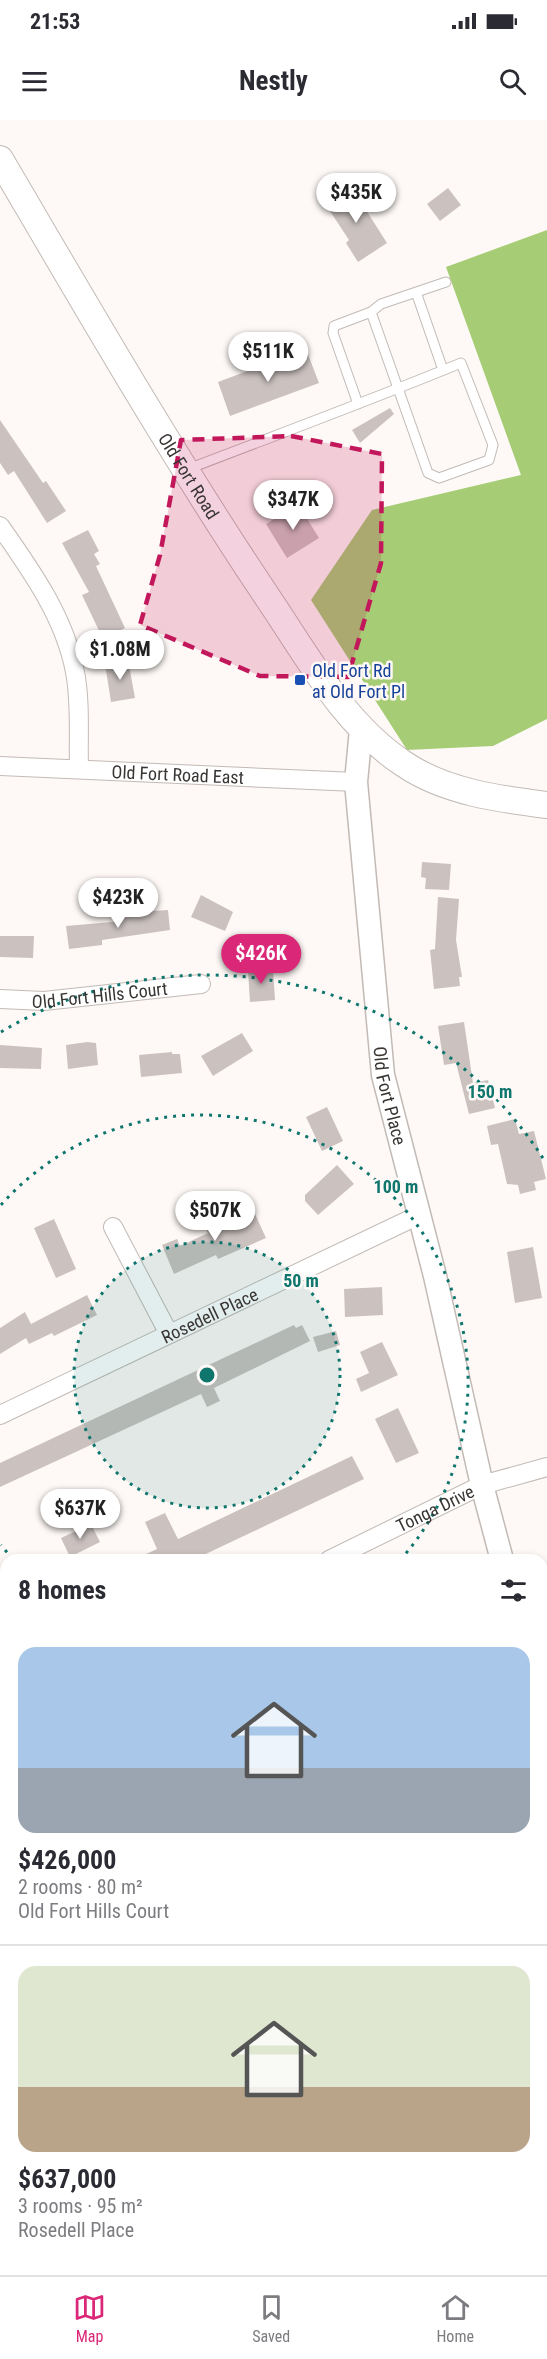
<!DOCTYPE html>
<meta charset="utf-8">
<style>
:root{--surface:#fff;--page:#f7f7f7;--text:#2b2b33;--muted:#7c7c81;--line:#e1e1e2;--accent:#db2777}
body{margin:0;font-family:"Roboto Condensed",sans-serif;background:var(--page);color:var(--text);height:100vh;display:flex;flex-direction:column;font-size:22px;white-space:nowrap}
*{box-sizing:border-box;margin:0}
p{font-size:20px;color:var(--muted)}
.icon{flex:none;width:33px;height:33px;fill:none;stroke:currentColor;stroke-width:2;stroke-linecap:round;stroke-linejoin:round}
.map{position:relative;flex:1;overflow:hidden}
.panel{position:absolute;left:0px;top:1434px;width:548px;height:722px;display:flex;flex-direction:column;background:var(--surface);border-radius:18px 18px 0 0;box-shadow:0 3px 9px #0003}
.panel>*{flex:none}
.price{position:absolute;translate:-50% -51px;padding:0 14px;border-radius:21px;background:#fff;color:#222;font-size:20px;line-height:39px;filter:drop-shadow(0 2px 3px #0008)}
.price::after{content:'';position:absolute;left:50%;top:36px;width:18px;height:14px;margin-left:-9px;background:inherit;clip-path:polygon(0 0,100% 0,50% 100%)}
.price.active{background:var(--accent);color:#fff}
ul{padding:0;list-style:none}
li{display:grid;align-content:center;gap:12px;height:318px;padding:0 18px}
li+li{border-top:2px solid var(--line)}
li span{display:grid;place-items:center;height:186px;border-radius:18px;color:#555}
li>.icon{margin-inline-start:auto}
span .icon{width:108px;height:108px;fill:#fffc;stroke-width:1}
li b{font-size:26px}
h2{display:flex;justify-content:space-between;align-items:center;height:72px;padding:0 18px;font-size:26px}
.status{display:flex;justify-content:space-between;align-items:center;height:42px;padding:0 30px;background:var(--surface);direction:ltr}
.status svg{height:16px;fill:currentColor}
header{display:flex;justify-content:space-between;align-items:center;height:78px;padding:0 18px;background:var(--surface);font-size:27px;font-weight:700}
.tab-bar{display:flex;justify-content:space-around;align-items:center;height:84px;border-top:2px solid var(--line);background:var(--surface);font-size:16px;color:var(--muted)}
.tab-bar a{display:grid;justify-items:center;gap:3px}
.tab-bar .active{color:var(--accent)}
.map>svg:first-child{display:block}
</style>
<div class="status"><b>21:53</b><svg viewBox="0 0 49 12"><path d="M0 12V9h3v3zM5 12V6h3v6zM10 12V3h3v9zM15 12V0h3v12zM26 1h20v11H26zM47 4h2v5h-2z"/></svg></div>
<header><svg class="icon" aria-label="menu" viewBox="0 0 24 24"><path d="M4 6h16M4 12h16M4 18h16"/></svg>Nestly<svg class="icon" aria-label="search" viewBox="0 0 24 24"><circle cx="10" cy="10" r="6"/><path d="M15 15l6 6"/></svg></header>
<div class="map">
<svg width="547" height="2155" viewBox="0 0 547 2155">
<rect width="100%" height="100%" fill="#fef9f6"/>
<path fill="#fbeafc" d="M6 1496V1855H0V1498Z
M542 1596 547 1602V2106L542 2113Z
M22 2150H524L522 2155H18Z"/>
<path fill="#a6cd75" d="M547 110V599L493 626 407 630 311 480 372 390 521 355 446 147Z
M0 1855H6V2150H22L18 2155H0Z"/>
<path fill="#cbc2c0" d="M350 65 387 123 358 142 346 123 349 120 324 82Z
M448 68 461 85 440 101 427 84Z
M306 229 319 263 230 296 218 262Z
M390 288 394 294 360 323 352 310Z
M0 300 43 363 46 361 66 391 47 403 14 351 8 355 0 343Z
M298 384 319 418 287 438 266 404Z
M88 410 99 431 94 434 100 444 96 446 125 508 103 519 82 475 89 472 62 423Z
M128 540 135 578 111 582 105 544Z
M422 742 451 744 449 770 425 769 426 758 421 757Z
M201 775 233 792 225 811 191 797Z
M438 777 459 779 456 820 462 857H459L460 866 434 869 430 830 435 829Z
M168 790 170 810 102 820V825L69 829 66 806 123 801 122 793Z
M0 816H34L33 838 0 837Z
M273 849 275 880 250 882 248 850Z
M464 902 473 963 488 960 495 988 469 994 456 943 444 945 438 906Z
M242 913 253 931 213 956 201 936Z
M87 922 96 923 98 945 68 949 66 925Z
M0 925 42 928 41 949 0 948Z
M172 932V934H180L182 953 141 957 139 935Z
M327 987 343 1021 322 1031 306 997Z
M515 999 519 1014 534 1011 546 1059 534 1062 536 1070 520 1074 518 1065 507 1064 498 1024 491 1025 487 1006Z
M337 1045 354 1064 318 1095 305 1081V1075Z
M237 1093 241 1100 255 1094 266 1118 218 1139 216 1135 174 1154 162 1125 177 1119 180 1126 208 1113 205 1107Z
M54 1099 76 1149 56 1158 34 1108Z
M533 1127 542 1178 515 1183 507 1132Z
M382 1167 383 1195 345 1197 344 1169Z
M87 1175 97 1195 54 1216 52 1213 29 1224 26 1218 0 1234V1208L25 1192 31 1204Z
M294 1205 296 1208 302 1205 310 1221 214 1268 220 1281 207 1287 201 1274 0 1367V1343Z
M336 1211 340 1225 318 1232 313 1217Z
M382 1222 398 1255 361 1272 356 1259 369 1253 360 1232Z
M398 1288 419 1333 396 1343 375 1299Z
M352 1336 364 1359 248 1414 193 1440H133L157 1429 145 1402 165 1393 178 1419Z
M91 1404 100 1422 70 1437 61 1418Z"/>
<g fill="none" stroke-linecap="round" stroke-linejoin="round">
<g stroke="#c2bab5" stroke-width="11">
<path id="service" d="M416 172 443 250
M358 284 333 213 334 206 371 192
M188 349C279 314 371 280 461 243L493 325 489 340 439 358 428 353 371 192 381 184 446 162
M542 1949 547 1954
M542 2071 547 2063
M180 2150 187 2154 192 2150
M401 2150 409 2155
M114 2155 118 2150
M273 2155 277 2150
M478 2155 482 2150"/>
</g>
<g stroke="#c2bab5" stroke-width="20">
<g id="minor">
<path d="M0 406C31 450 65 498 75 552 81 583 78 617 79 648"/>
<path id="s1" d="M0 646 356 662"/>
<path id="s2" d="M0 879 44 881 201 864"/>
<path d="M113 1107 169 1214"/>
<path id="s3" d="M0 1295 419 1095"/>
<path id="s4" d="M329 1440 482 1365 547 1347"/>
</g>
</g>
<g stroke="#c2bab5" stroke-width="25">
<g id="tertiary">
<path id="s5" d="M361 609 356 662 383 955 435 1156 482 1365 502 1440"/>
<path d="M542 1526 547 1534"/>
</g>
</g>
<g stroke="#c2bab5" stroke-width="28">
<g id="secondary">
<path id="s6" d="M0 39C88 189 175 340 272 484 310 541 346 606 404 644 445 672 499 679 547 685"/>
</g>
</g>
<use href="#service" stroke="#fff" stroke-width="9"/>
<use href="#minor" stroke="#fff" stroke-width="18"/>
<use href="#tertiary" stroke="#fff" stroke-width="22"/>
<use href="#secondary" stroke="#fff" stroke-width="26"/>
</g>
<path fill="#c2185b" fill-opacity="0.2" stroke="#c2185b" stroke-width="4.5" stroke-dasharray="12 8" stroke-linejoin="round" d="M291 316 382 334 381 443 348 557 260 556 140 505 160 435 181 320Z"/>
<circle cx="207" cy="1255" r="133" fill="#0f766e" fill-opacity=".12"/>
<g fill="none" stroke="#0f766e" stroke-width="3" stroke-dasharray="3 6">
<circle cx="207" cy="1255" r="133"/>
<path d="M13 1439A267 267 0 0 1 1 1425M1 1085A267 267 0 1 1 401 1439"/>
<path d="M1 912A400 400 0 0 1 546 1043"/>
</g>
<rect fill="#1a4fb4" stroke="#fef9f6" stroke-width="2" x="294" y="554" width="12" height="12" rx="3"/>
<g text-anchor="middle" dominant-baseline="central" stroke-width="5" stroke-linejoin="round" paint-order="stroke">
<g font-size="18" fill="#383533" stroke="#fef9f6">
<text stroke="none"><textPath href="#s6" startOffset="369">Old Fort Road</textPath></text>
<text stroke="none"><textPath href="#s1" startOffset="178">Old Fort Road East</textPath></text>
<text stroke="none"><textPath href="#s2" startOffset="100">Old Fort Hills Court</textPath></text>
<text stroke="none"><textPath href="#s5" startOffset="369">Old Fort Place</textPath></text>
<text stroke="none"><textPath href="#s3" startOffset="232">Rosedell Place</textPath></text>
<text stroke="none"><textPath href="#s4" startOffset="118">Tonga Drive</textPath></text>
</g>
<g font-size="18" fill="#164399" stroke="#fef9f6" text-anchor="start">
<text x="312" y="550">Old Fort Rd<tspan x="312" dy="21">at Old Fort Pl</tspan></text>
</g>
</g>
<circle cx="207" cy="1255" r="9" fill="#0f766e" stroke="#fef9f6" stroke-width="3"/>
<g font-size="18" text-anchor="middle" font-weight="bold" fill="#0f766e" stroke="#fef9f6" stroke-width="5" stroke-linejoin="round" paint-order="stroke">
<text x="490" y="978">150 m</text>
<text x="396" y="1073">100 m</text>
<text x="301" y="1167">50 m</text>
</g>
</svg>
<b class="price" style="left:356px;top:104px">$435K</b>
<b class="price" style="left:268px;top:263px">$511K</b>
<b class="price" style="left:293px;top:411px">$347K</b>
<b class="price" style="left:120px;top:561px">$1.08M</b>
<b class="price" style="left:118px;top:809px">$423K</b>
<b class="price active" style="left:261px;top:865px">$426K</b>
<b class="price" style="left:215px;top:1122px">$507K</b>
<b class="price" style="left:80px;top:1420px">$637K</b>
<section class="panel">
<h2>8 homes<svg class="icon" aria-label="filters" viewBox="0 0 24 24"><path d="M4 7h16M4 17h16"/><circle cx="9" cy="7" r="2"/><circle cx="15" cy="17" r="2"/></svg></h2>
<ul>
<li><span style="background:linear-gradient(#a9c7e8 65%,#9aa5b1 0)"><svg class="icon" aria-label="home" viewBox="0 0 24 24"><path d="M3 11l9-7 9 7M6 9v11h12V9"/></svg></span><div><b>$426,000</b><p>2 rooms · 80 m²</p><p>Old Fort Hills Court</p></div></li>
<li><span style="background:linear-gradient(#dfe7d0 65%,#b9a48a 0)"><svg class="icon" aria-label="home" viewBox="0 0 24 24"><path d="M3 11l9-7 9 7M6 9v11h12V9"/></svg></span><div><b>$637,000</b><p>3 rooms · 95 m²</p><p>Rosedell Place</p></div></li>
</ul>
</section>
</div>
<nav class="tab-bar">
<a class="active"><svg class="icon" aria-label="map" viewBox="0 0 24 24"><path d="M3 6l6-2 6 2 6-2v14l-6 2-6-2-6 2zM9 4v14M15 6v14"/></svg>Map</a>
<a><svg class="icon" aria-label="saved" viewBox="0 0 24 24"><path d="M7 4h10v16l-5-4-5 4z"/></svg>Saved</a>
<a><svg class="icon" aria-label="home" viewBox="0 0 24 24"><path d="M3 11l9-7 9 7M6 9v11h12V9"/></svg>Home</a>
</nav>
